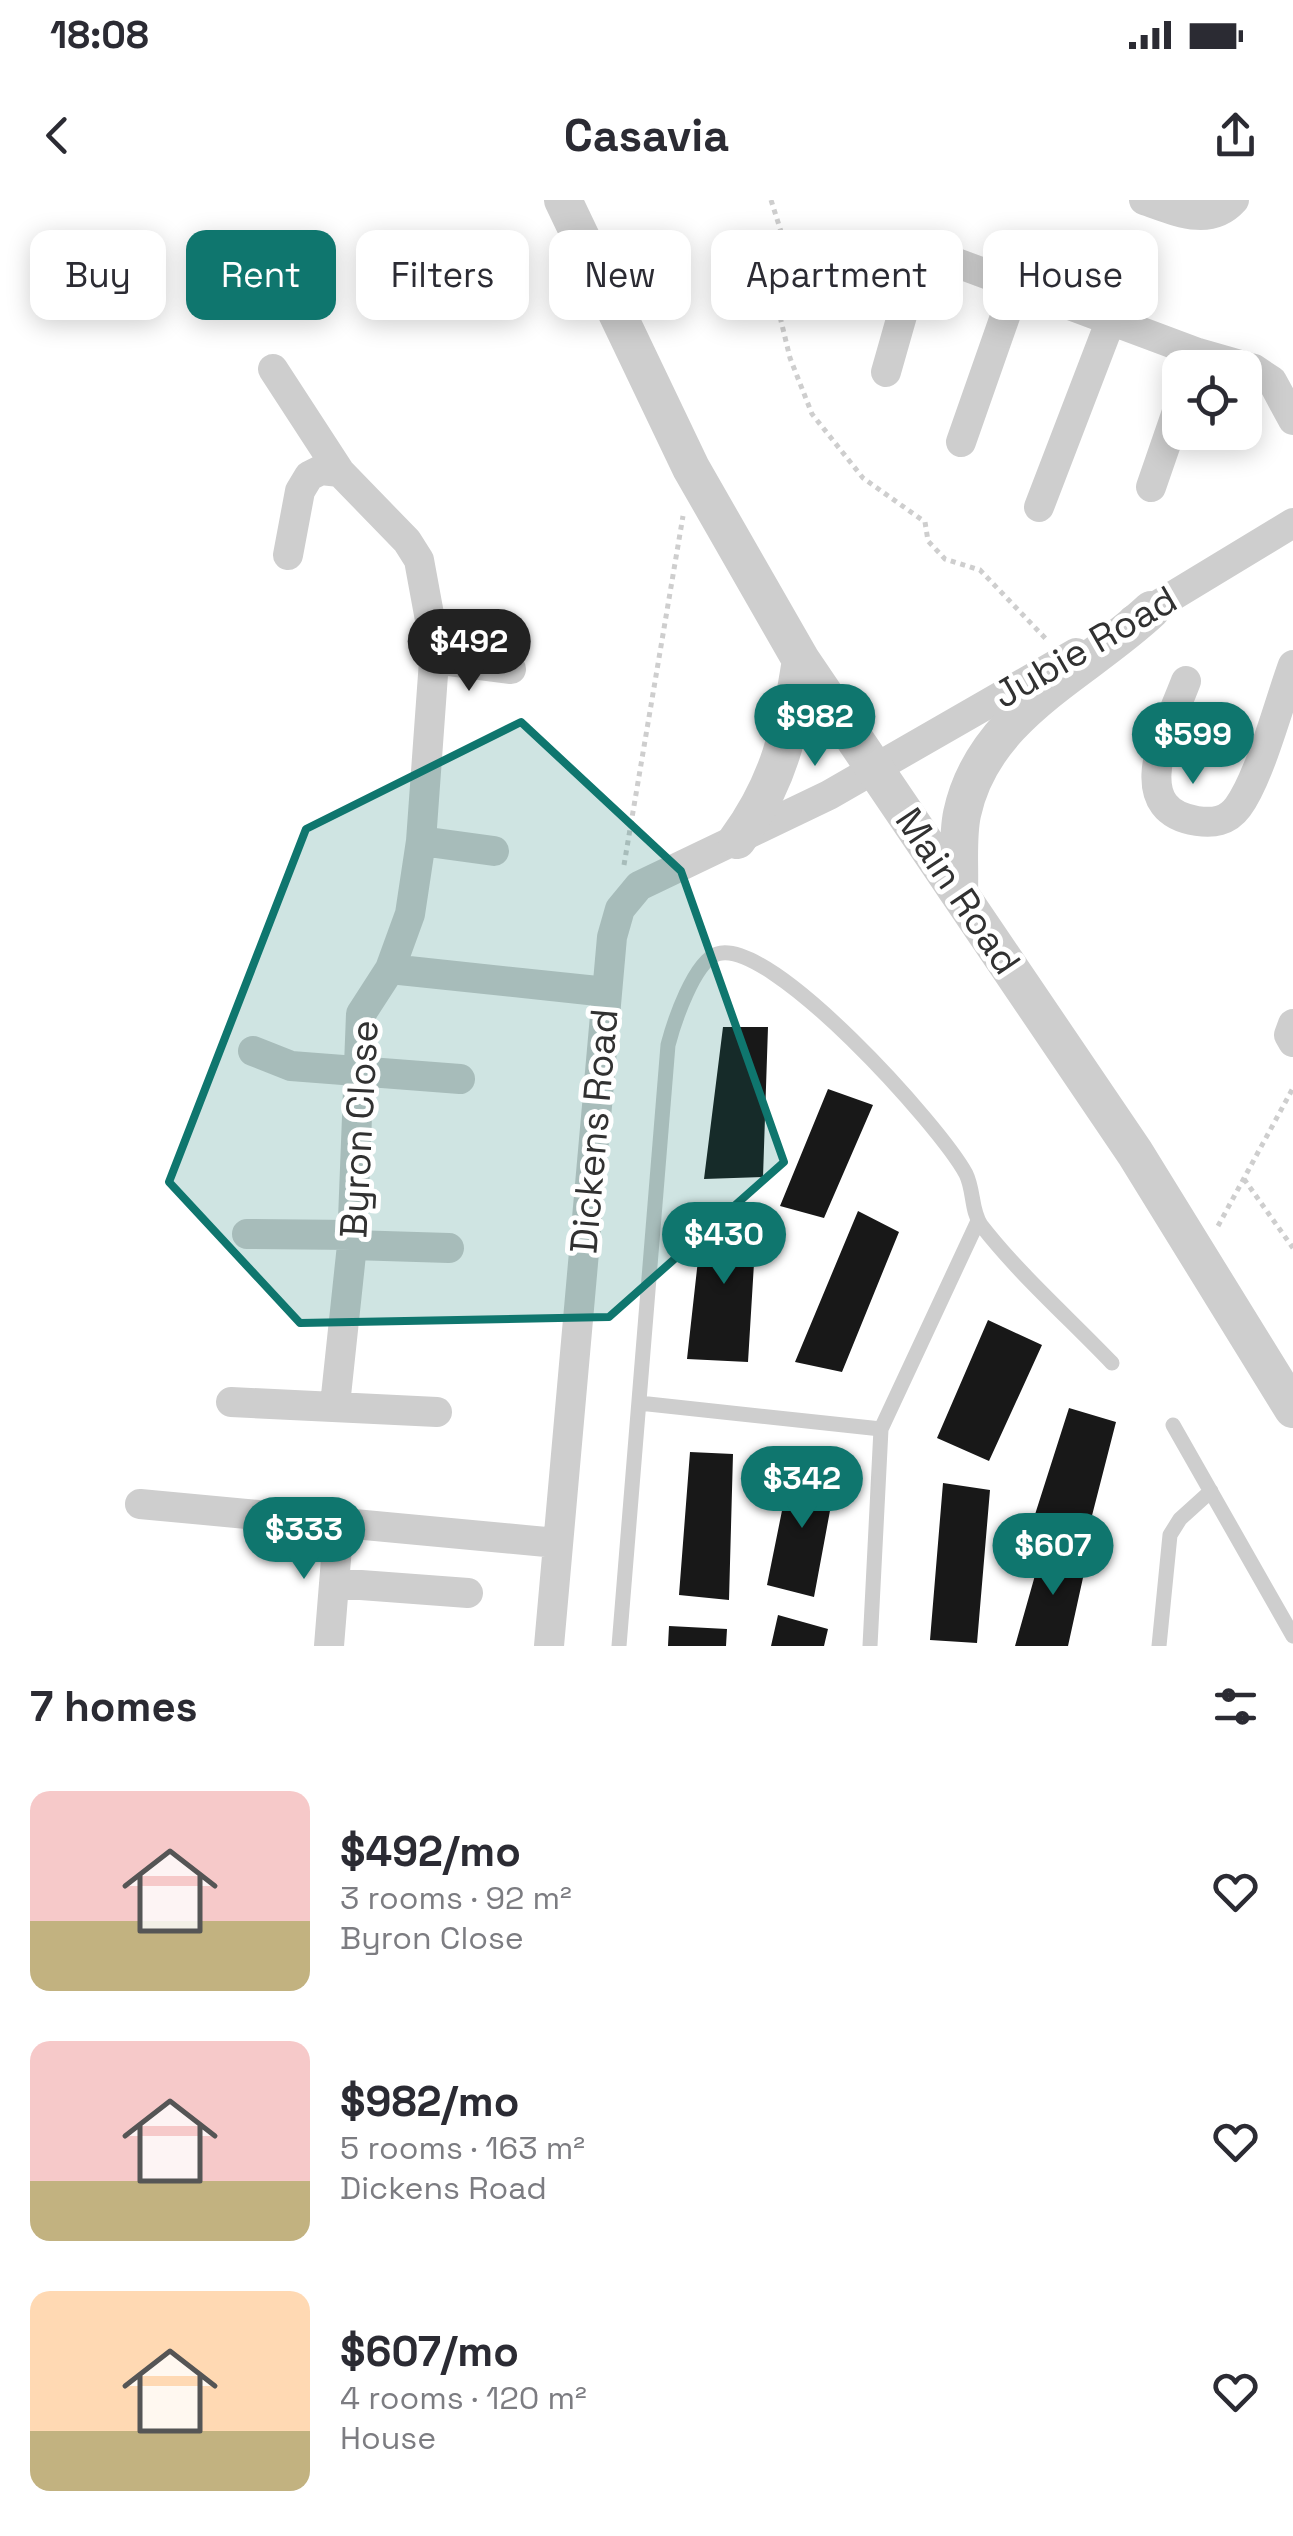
<!DOCTYPE html>
<meta charset="utf-8">
<style>
:root{--surface:#fff;--page:#f7f7f7;--text:#2b2b33;--muted:#7c7c81;--accent:#0f766e}
body{margin:0;font-family:"Space Grotesk",sans-serif;background:var(--page);color:var(--text);height:100vh;display:flex;flex-direction:column;font-size:38px;white-space:nowrap}
*{box-sizing:border-box;margin:0}
p{font-size:32px;color:var(--muted)}
.icon{flex:none;width:55px;height:55px;fill:none;stroke:currentColor;stroke-width:2;stroke-linecap:round;stroke-linejoin:round}
.map{position:relative;height:1446px;overflow:hidden}
.side{display:flex;flex-direction:column;background:var(--surface);flex:1}
.side>*{flex:none}
.hud{position:absolute;left:30px;top:30px;width:1235px;height:90px;display:flex;gap:20px}
.tools{position:absolute;left:1162px;top:150px;display:grid;gap:20px}
.tools a{display:grid;place-items:center;width:100px;height:100px;border-radius:20px;background:var(--surface);box-shadow:0 5px 25px #0003;font-size:50px}
.price{position:absolute;translate:-50% -85px;padding:0 22px;border-radius:35px;background:var(--accent);color:#fff;font-size:32px;line-height:65px;filter:drop-shadow(0 2px 5px #0008)}
.price::after{content:'';position:absolute;left:50%;top:60px;width:30px;height:22px;margin-left:-15px;background:inherit;clip-path:polygon(0 0,100% 0,50% 100%)}
.price.selected{background:#222;color:#fff}
ul{padding:0;list-style:none}
li{display:flex;align-items:center;gap:30px;height:250px;padding:0 30px}
li span{display:grid;place-items:center;flex:none;width:280px;height:200px;border-radius:20px;color:#555}
li>.icon{margin-inline-start:auto}
span .icon{width:120px;height:120px;fill:#fffc;stroke-width:1}
li b{font-size:42px}
h2{display:flex;justify-content:space-between;align-items:center;height:120px;padding:0 30px;font-size:42px}
.tag{padding:0 35px;border-radius:20px;background:var(--surface);box-shadow:0 5px 25px #0003;font-size:35px;line-height:90px}
.tag.selected{background:var(--accent);color:#fff}
.status{display:flex;justify-content:space-between;align-items:center;height:70px;padding:0 50px;background:var(--surface);direction:ltr}
.status svg{height:28px;fill:currentColor}
header{display:flex;justify-content:space-between;align-items:center;height:130px;padding:0 30px;background:var(--surface);font-size:45px;font-weight:700}
.map>svg:first-child{display:block}
</style>
<div class="status"><b>18:08</b><svg viewBox="0 0 49 12"><path d="M0 12V9h3v3zM5 12V6h3v6zM10 12V3h3v9zM15 12V0h3v12zM26 1h20v11H26zM47 4h2v5h-2z"/></svg></div>
<header><svg class="icon" aria-label="back" viewBox="0 0 24 24"><path d="M15 5l-7 7 7 7"/></svg>Casavia<svg class="icon" aria-label="share" viewBox="0 0 24 24"><path d="M12 15V3M7 8l5-5 5 5M5 13v7h14v-7"/></svg></header>
<div class="map">
<svg width="1293" height="1446" viewBox="0 0 1293 1446">
<rect width="100%" height="100%" fill="#fff"/>
<path fill="#181818" d="M723 827H768L763 977 704 979Z
M828 889 873 905 824 1018 780 1006Z
M704 1006 757 1014 748 1162 687 1159Z
M858 1011 899 1032 842 1172 795 1162Z
M988 1120 1042 1145 989 1261 937 1238Z
M1069 1208 1116 1222 1086 1339 1031 1327Z
M690 1252 733 1254 729 1400 679 1395Z
M791 1266 837 1273 814 1397 767 1385Z
M943 1283 990 1290 977 1443 930 1440Z
M1045 1340 1088 1355 1068 1446H1015Z
M778 1415 828 1429 824 1446H771Z
M669 1426 727 1429 726 1446H668Z"/>
<g fill="none" stroke-linecap="round" stroke-linejoin="round">
<path stroke="#cecece" stroke-width="5" stroke-dasharray="5 5" stroke-linecap="butt" d="M771 0 783 38 776 100 790 158 812 214 863 278 925 322 928 341 945 359 980 370 1046 439
M624 665 683 316
M1244 979 1293 1048
M1218 1026 1293 888"/>
<path stroke="#cecece" stroke-width="15" d="M639 1203 881 1229
M1173 1225 1293 1436
M619 1446 668 845C674 822 694 762 717 754 770 736 941 927 966 974 974 990 971 1011 981 1025 1019 1074 1069 1118 1112 1163
M870 1446 881 1229 978 1021
M1159 1446 1170 1335 1180 1319 1211 1291"/>
<path stroke="#cecece" stroke-width="30" d="M1144 0C1174 10 1209 28 1234 0
M273 169 340 272
M886 172 911 84 926 62 946 59 1198 153 1254 169 1272 181 1293 220
M961 242 1015 88
M1151 287 1180 203
M1039 307 1110 122
M288 355 300 291 309 276 321 270 340 272 407 341 419 360 435 447 421 641 410 714 390 769 361 814 352 1045 335 1205
M1133 420 1293 323
M434 459 511 469
M1186 481C1171 522 1122 610 1197 621 1213 623 1227 622 1238 607 1260 577 1279 503 1293 465
M421 641 494 651
M390 769 607 792
M1293 824 1289 835 1293 842
M253 851 291 866 460 879
M247 1034 353 1035
M352 1045 449 1048
M231 1202 437 1212
M140 1304 557 1343
M334 1383 468 1393
M329 1446 339 1322
M549 1446 612 737 620 709 639 686 829 595 1076 453"/>
<path stroke="#cecece" stroke-width="38" d="M563 0 691 268 801 460 1135 953 1293 1209
M737 640C780 581 790 531 801 460
M959 691C960 666 957 638 962 614 983 514 1083 474 1151 410"/>
</g>
<path fill="#0f766e" fill-opacity="0.2" stroke="#0f766e" stroke-width="8" stroke-linejoin="round" d="M521 522 681 671 784 962 609 1117 300 1123 169 982 306 629Z"/>
<g text-anchor="middle" dominant-baseline="central" stroke-width="10" stroke-linejoin="round" paint-order="stroke">
<g font-size="38" fill="#313131" stroke="#fff">
<text transform="translate(1085 447) rotate(-30)">Jubie Road</text>
<text transform="translate(958 691) rotate(56)">Main Road</text>
<text transform="translate(359 929) rotate(-87)">Byron Close</text>
<text transform="translate(594 931) rotate(-85)">Dickens Road</text>
</g>
</g>
</svg>
<div class="tools">
<a><svg class="icon" aria-label="locate" viewBox="0 0 24 24"><circle cx="12" cy="12" r="6"/><path d="M12 2v4M12 18v4M2 12h4M18 12h4"/></svg></a>
</div>
<b class="price selected" style="left:469px;top:494px">$492</b>
<b class="price" style="left:815px;top:569px">$982</b>
<b class="price" style="left:1193px;top:587px">$599</b>
<b class="price" style="left:724px;top:1087px">$430</b>
<b class="price" style="left:802px;top:1331px">$342</b>
<b class="price" style="left:304px;top:1382px">$333</b>
<b class="price" style="left:1053px;top:1398px">$607</b>
<div class="hud">
<a class="tag">Buy</a>
<a class="tag selected">Rent</a>
<a class="tag">Filters</a>
<a class="tag">New</a>
<a class="tag">Apartment</a>
<a class="tag">House</a>
</div>
</div>
<section class="side">
<h2>7 homes<svg class="icon" aria-label="filters" viewBox="0 0 24 24"><path d="M4 7h16M4 17h16"/><circle cx="9" cy="7" r="2"/><circle cx="15" cy="17" r="2"/></svg></h2>
<ul>
<li><span style="background:linear-gradient(#f6c9c9 65%,#c2b280 0)"><svg class="icon" aria-label="home" viewBox="0 0 24 24"><path d="M3 11l9-7 9 7M6 9v11h12V9"/></svg></span><div><b>$492/mo</b><p>3 rooms · 92 m²</p><p>Byron Close</p></div><svg class="icon" aria-label="heart" viewBox="0 0 24 24"><path d="M12 20l-8-8c-3-5 5-10 8-4 3-6 11-1 8 4z"/></svg></li>
<li><span style="background:linear-gradient(#f6c9c9 70%,#c2b280 0)"><svg class="icon" aria-label="home" viewBox="0 0 24 24"><path d="M3 11l9-7 9 7M6 9v11h12V9"/></svg></span><div><b>$982/mo</b><p>5 rooms · 163 m²</p><p>Dickens Road</p></div><svg class="icon" aria-label="heart" viewBox="0 0 24 24"><path d="M12 20l-8-8c-3-5 5-10 8-4 3-6 11-1 8 4z"/></svg></li>
<li><span style="background:linear-gradient(#ffd9b3 70%,#c2b280 0)"><svg class="icon" aria-label="home" viewBox="0 0 24 24"><path d="M3 11l9-7 9 7M6 9v11h12V9"/></svg></span><div><b>$607/mo</b><p>4 rooms · 120 m²</p><p>House</p></div><svg class="icon" aria-label="heart" viewBox="0 0 24 24"><path d="M12 20l-8-8c-3-5 5-10 8-4 3-6 11-1 8 4z"/></svg></li>
</ul>
</section>
